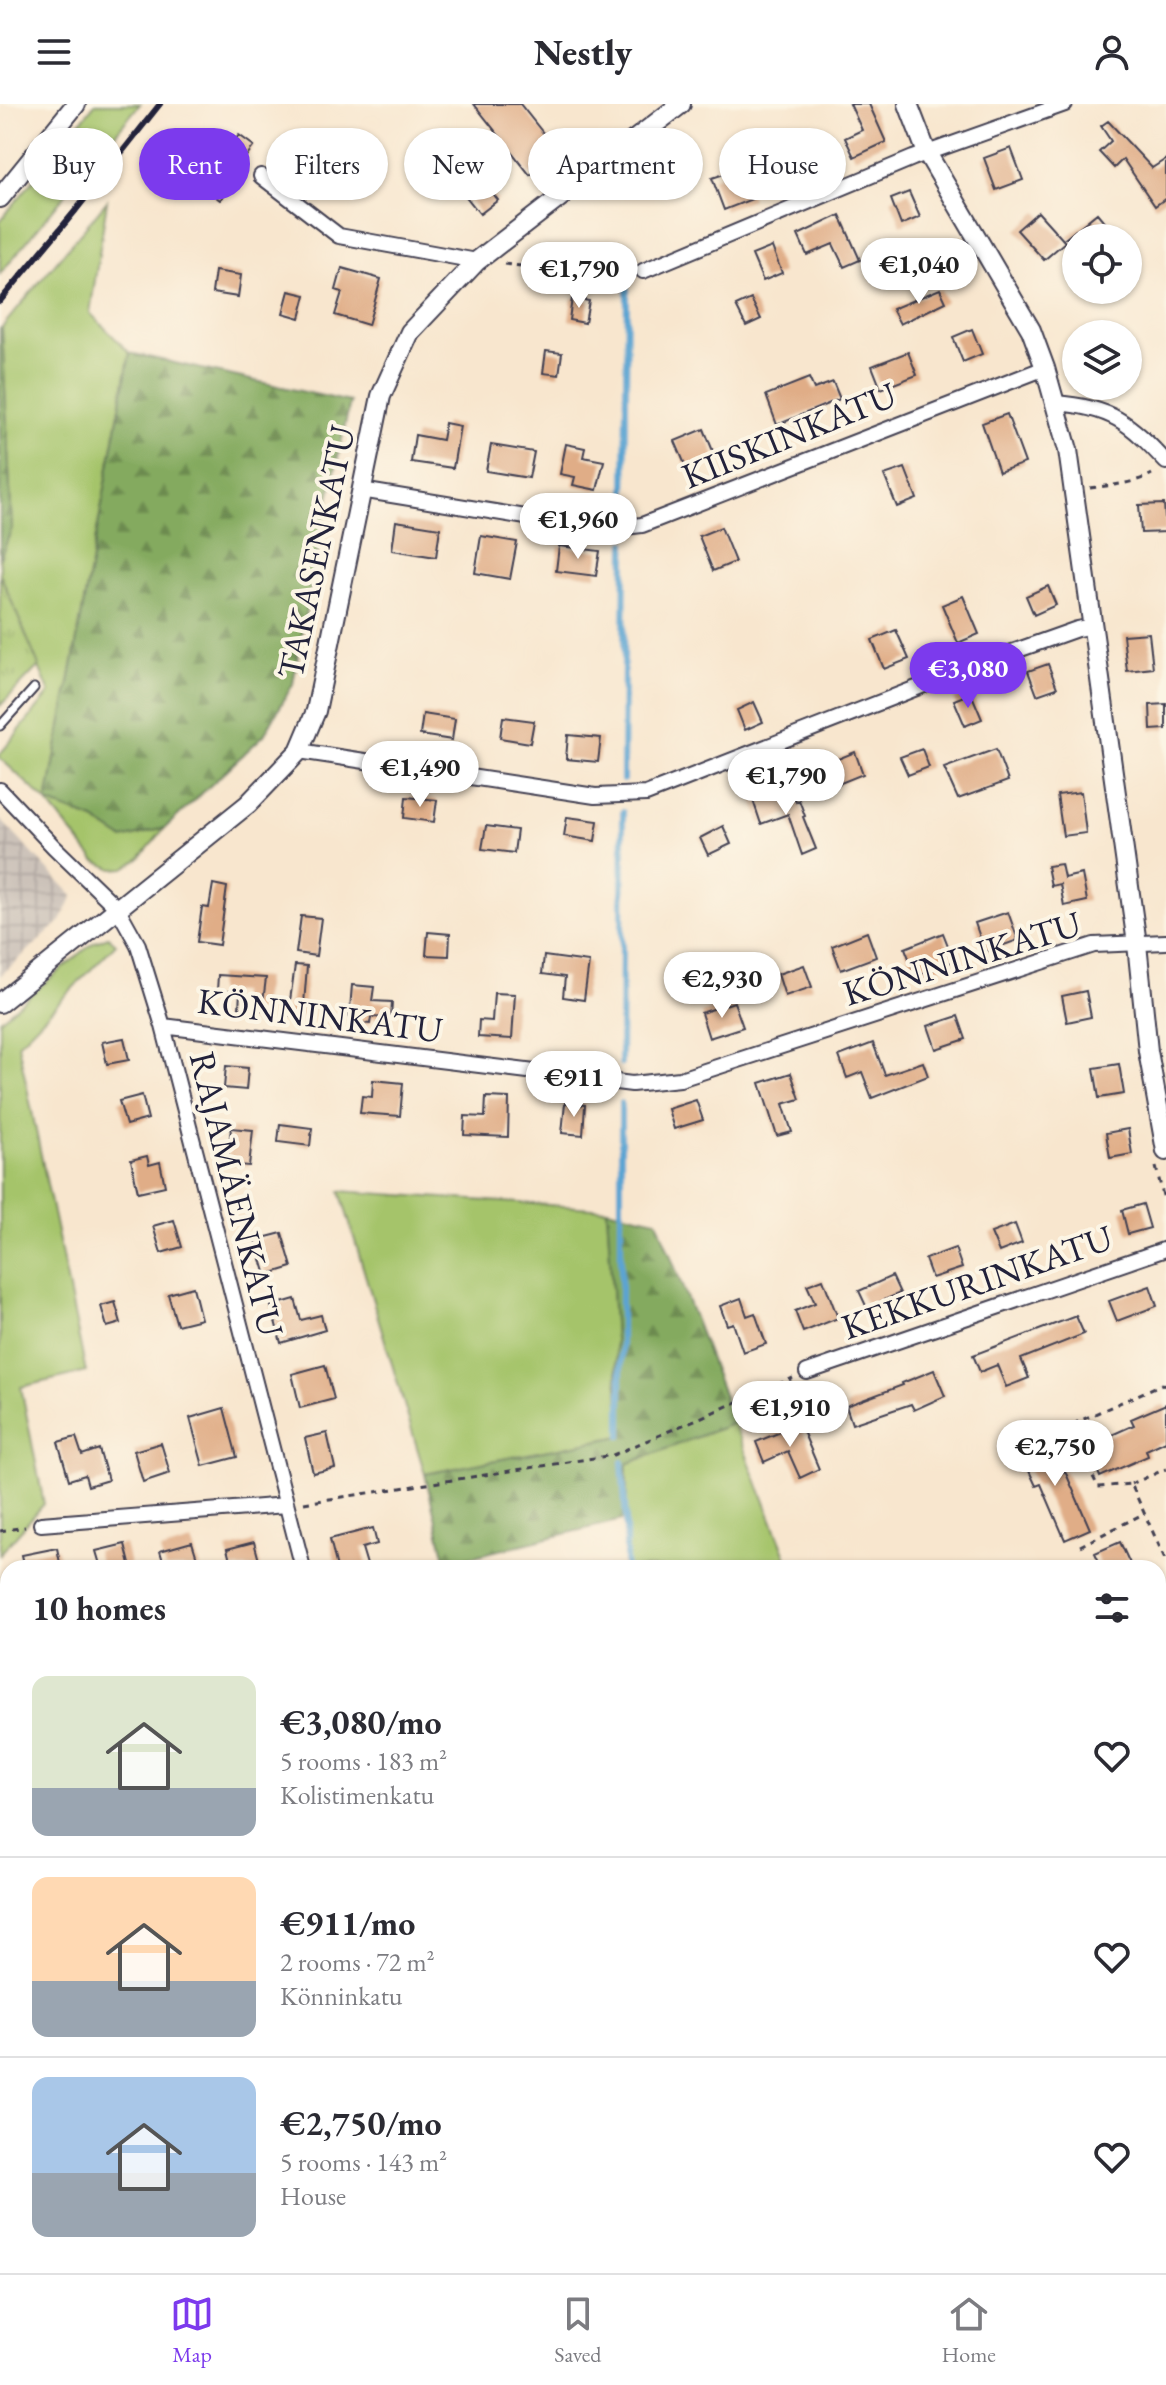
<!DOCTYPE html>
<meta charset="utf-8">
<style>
:root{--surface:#fff;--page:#f2f2f3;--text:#2b2b33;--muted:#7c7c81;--line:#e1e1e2;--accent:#7c3aed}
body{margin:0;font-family:"EB Garamond",serif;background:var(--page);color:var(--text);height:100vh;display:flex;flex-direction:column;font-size:30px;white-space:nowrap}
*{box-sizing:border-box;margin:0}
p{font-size:26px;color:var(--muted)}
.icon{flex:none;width:44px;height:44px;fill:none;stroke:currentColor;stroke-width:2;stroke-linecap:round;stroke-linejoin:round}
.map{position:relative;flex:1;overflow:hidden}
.drawer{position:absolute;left:0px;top:1456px;width:1166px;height:714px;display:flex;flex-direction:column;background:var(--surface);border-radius:24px 24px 0 0;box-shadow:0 2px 6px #0004}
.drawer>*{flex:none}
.guide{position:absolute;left:24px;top:24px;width:1118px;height:72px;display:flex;gap:16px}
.fabs{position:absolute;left:1062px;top:120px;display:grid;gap:16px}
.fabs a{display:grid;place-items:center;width:80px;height:80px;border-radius:50%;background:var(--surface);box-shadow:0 2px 6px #0004;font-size:40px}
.price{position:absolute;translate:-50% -68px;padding:0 18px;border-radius:28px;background:#fff;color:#222;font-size:26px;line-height:52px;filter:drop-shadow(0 2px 4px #0008)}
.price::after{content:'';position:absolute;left:50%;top:48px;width:24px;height:18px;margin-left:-12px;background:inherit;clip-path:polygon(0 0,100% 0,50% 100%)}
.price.selected{background:var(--accent);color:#fff}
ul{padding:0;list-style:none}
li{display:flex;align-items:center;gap:24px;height:200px;padding:0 32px}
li+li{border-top:2px solid var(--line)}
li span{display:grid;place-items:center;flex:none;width:224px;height:160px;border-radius:16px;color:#555}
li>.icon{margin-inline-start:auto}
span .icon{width:96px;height:96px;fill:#fffc;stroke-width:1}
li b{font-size:34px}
h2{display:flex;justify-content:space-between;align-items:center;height:96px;padding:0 32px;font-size:34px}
.tag{padding:0 28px;border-radius:36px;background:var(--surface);box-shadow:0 2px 6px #0004;font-size:28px;line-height:72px}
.tag.selected{background:var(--accent);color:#fff}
header{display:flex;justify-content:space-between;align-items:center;height:104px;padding:0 32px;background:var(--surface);font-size:36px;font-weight:800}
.tabs{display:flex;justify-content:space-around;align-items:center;height:112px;border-top:2px solid var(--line);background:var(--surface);font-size:22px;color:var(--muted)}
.tabs a{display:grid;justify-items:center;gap:4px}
.tabs .selected{color:var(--accent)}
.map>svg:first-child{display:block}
</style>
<header><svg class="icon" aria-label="menu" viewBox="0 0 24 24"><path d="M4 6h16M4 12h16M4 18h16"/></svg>Nestly<svg class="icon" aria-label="person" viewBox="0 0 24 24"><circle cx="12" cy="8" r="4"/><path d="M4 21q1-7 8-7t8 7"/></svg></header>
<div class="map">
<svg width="1166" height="2169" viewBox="0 0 1166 2169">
<defs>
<pattern id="industrial-grid" width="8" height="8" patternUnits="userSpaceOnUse" patternTransform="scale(2)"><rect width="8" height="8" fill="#ccc2b9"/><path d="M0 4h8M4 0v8" fill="none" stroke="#afa6a0"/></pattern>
<pattern id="forest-firs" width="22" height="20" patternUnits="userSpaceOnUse" patternTransform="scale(2)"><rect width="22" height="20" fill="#84aa5f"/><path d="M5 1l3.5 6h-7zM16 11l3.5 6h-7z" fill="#6c8a50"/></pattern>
<pattern id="park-tufts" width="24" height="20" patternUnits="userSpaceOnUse" patternTransform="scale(2)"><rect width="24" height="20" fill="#a5c46b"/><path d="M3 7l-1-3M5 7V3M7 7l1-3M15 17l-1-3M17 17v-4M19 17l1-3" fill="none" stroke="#8ea85e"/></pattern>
</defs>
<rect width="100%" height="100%" fill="#fcf5e5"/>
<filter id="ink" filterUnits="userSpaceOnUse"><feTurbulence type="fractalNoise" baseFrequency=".0125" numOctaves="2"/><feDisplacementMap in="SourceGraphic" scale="16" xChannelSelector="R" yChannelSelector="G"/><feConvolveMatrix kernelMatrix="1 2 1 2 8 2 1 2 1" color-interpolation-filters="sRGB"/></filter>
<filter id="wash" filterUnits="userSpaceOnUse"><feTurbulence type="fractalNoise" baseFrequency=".006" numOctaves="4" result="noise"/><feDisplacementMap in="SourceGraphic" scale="32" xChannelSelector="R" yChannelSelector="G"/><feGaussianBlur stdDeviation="1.8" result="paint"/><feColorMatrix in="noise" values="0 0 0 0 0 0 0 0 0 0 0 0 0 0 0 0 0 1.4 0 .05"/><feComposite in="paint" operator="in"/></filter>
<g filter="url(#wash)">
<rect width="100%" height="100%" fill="#f8e6ce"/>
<path fill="#eed7bb" d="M1166 1739V2037L1158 2040V1746Z"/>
<path fill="url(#industrial-grid)" d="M0 715 73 792 61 817 0 872Z"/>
<path fill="#a5c46b" stroke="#647353" stroke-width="2" d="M95 0H140L0 170V117Z
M107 97 90 209 130 249 47 697 94 716 123 735 165 724 139 755 125 764 113 765 95 757 47 698 0 654V650L50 589 0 470V454L12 424 2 223Z
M108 833 116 840 18 940 86 1268 21 1283 44 1400 0 1450V916L93 839Z
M340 1087 607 1105 621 1332 425 1370Z
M734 1319 791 1464H626L627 1360Z
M676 2162H879L866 2169H680Z"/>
<path fill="url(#forest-firs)" stroke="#53664d" stroke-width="2" d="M2 223 12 424 0 454V225Z
M130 249 350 298 311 478 293 580 264 631 165 724 123 735 94 716 47 698Z
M607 1105 657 1116 734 1319 627 1360 626 1415 446 1459 425 1370 621 1332Z
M8 2153V2162H346L334 2169H0V2155Z
M500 2162H676L680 2169H502Z"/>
<path fill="url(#park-tufts)" stroke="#647353" stroke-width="2" d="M0 470 39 562 0 602Z
M879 2162H1079L1076 2169H866Z"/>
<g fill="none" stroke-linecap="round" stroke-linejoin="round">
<path stroke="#5ba4d2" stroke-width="6" d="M625 407 627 185
M623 676 625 439
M621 960 623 708
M621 1332V999
M622 1358 626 1415V1464
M637 2162 638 2169"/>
</g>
<g id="blocks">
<path fill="#e0ad87" d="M474 0H520L559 49 530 71Z
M850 0H869L886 38 854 53 845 34 862 26Z
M1108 17 1152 64 1166 55V94L1155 102 1123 55 1114 64 1099 48 1111 37 1101 22Z
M239 31 254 42 238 63 242 67 220 96 200 80Z
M814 32 824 55 789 70 780 47Z
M368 40 383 59 354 82 338 63Z
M1011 44 1023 76 996 86 984 54Z
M466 56 498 96 480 110 448 70Z
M733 67 737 77 744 74 752 95 724 106 712 74Z
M909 88 920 113 901 121 891 95Z
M1038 108 1065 138 1044 156 1017 126Z
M1097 109 1109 123 1095 134H1066Z
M840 111 860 156 844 163 833 140 807 151 798 131Z
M772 143 782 169 763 177 752 151Z
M342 164 381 175 368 221 335 211 342 188 336 186Z
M215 167 241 171 238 193 212 189Z
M940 185 946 198 900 220 892 205Z
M289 187 306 191 300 214 283 209Z
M572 194 589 197 585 219 569 216Z
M751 195 761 215 746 222 736 202Z
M972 225 982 250 963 258 953 233Z
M546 247 562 249 559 271 543 269Z
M908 248 917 271 881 285 872 262Z
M809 274 814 285 833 278 840 295 777 321 766 291Z
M1007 310 1025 359 999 368 982 319Z
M445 319 460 322 453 364 411 358 415 331 442 336Z
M704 325 715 352 686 363 675 337Z
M566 340 585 344 583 353 604 357 597 386 573 381 575 373 560 370Z
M491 341 534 348 529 374 486 367Z
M905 364 917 395 897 403 884 371Z
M1164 400 1166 428 1141 429 1139 401Z
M396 417 440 424 436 453 392 446Z
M721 423 735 458 713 467 699 432Z
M481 432 517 438 510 475 475 469Z
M559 442 600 447 596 472 556 467Z
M1048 482 1056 501 1034 511 1026 492Z
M963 492 979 530 958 539 942 501Z
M896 526 909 555 884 565 872 536Z
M1149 529 1153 564 1127 567 1123 531Z
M1048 560 1057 584 1037 591 1028 567Z
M971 589 982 615 965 622 954 596Z
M754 598 763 618 745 626 737 606Z
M1166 600V625L1151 626 1150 601Z
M423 610 455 615 452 636 420 631Z
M503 613 534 617 530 639 500 634Z
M568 631 601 634 598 658 566 655Z
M922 645 929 663 908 671 900 653Z
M996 645 1008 677 958 695 944 664Z
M855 648 863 670 831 683 823 661Z
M782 686 785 695 794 692 796 698 799 696 805 712 803 713 816 745 802 751 788 710 761 720 753 696Z
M1081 688 1086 729 1063 732 1057 691Z
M406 693 437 696 434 718 404 714Z
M567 713 598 717 595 737 564 732Z
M486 722 517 726 514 749 482 745Z
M723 722 731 740 708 751 700 734Z
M1061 760 1064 774 1082 770 1087 797 1064 802 1060 780 1051 782 1047 762Z
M213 780 227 783 219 841 197 838 202 803 209 804Z
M1008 808 1018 836 985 848 975 819Z
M301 812 321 814 316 852 296 849Z
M428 828 450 830 449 852 426 851Z
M867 828 876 853 841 866 832 842Z
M943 829 954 857 916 872 905 844Z
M544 852 589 858 584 896 563 893 565 873 542 870Z
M295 861 307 862 303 913 288 911Z
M804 861 812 883 785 892 778 870Z
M218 871 266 874 262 906 239 904 240 888 217 887Z
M352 881 374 883 372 897 392 898 391 914 371 913 370 920 349 918Z
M1086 887 1091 913 1067 918 1062 892Z
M494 889 515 890 512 935 478 933 479 916 492 917Z
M734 898 743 923 709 934 701 909Z
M958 912 966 935 936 945 928 922Z
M124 934 129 956 107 960 102 938Z
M873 939 885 971 923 958 928 972 872 994 862 968 847 974 839 952Z
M1119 960 1124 990 1099 994 1094 964Z
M226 962 248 964 246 986 224 984Z
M791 969 800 995 783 1000 792 1028 777 1032 760 979Z
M373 976 403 979 400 1012 360 1009 362 992 372 993Z
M142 991 148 1015 126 1021 119 997Z
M486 993 509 994 508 1033 464 1031 465 1012 485 1013Z
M696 996 703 1016 674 1025 668 1005Z
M565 999 585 1001 583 1031 562 1029Z
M280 1020 312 1024 310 1042 278 1038Z
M231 1024 253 1026 249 1062 227 1060Z
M1128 1025 1132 1050 1110 1054 1106 1029Z
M147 1052 149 1061 160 1058 165 1082 138 1088 131 1056Z
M1143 1100 1150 1124 1128 1130 1122 1106Z
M174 1116 182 1143 161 1149 153 1122Z
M1015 1120 1022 1139 999 1148 991 1129Z
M282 1129 292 1163 266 1171 255 1136Z
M955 1144 962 1164 932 1174 925 1155Z
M892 1172 900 1189 867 1204 859 1187Z
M823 1175 838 1214 803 1228 795 1207 815 1199 807 1181Z
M1150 1182 1157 1202 1117 1217 1109 1197Z
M193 1183 201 1215 177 1221 168 1190Z
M741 1194 747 1212 755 1209 766 1240 743 1248 733 1219 727 1221 720 1202Z
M295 1195 301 1216 321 1211 325 1226 281 1239 271 1202Z
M115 1198 121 1219 107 1223 101 1202Z
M1076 1212 1084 1230 1021 1255 1029 1274 1006 1283 997 1261 980 1268 973 1251Z
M325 1261 334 1295 300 1304 292 1270Z
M934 1266 945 1292 914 1306 911 1300 852 1320 846 1302 903 1281 902 1279Z
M1166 1300V1337L1146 1346 1148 1352 1100 1373 1087 1342 1134 1321 1131 1315Z
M224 1304 237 1353 203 1362 190 1314Z
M800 1320 819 1365 800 1374 788 1347 764 1358 756 1338Z
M327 1329 335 1364 313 1369 305 1334Z
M76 1333 82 1351 99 1345 108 1376 88 1382 85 1371 69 1376 58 1338Z
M1045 1334 1060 1369 1065 1367 1090 1425 1065 1436 1041 1380 1036 1382 1019 1345Z
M161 1339 170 1369 143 1378 134 1347Z
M373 1424 377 1440 362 1444 368 1464H337L330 1435Z
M192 1438 200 1464H165L160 1447Z
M254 1438 261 1464H232L227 1445Z
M1120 1438 1132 1464H1102L1095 1449Z
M125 1440 130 1460 115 1464H101L96 1447Z
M57 1444 61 1464H25L22 1451Z"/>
</g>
</g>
<g filter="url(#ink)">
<use href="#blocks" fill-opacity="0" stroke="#423f51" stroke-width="2"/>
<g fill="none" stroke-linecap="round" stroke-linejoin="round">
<g stroke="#423f51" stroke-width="11">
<path id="service" d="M0 622 34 584
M1158 1748 1166 1762"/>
</g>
<g stroke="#423f51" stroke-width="18">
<path id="minor" d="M261 72 339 132 477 157
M643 167 913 54 1065 0
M1055 299C1111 303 1129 318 1166 358
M361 386 581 422 624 423 642 421 1045 264
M299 647 595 692 646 690 970 563 1077 525 1093 522
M0 686 54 743 118 805 138 841 163 922 303 1464
M163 922 632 980 680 975 1094 841 1166 838
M807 1268 1166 1145
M41 1420 286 1401
M0 1727 8 1725
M0 2024 8 2022
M484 2162 485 2169"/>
</g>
<g stroke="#423f51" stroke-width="22">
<path id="tertiary" d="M908 0 927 49 1031 226 1045 264 1068 346 1137 840 1148 947 1166 1047
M0 94 76 0
M0 899 248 700 299 647 316 607 381 292 410 228 477 157 681 0
M1158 1713 1166 1708
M384 2169 396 2162"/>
</g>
<path stroke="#423f51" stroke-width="3" stroke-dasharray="6 6" stroke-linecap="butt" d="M504 160 614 173 628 170
M1090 384C1112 381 1133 380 1152 370
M1156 1063 1166 1104
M1166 1281 1162 1280 1077 1318 1075 1335 1098 1383 1131 1380 1166 1457
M1131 1380 1166 1365
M304 1399 613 1351 793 1274
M0 1427 25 1423
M1080 1442 1145 1409
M1158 1803 1166 1815
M1158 1856 1166 1861
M1158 2052 1166 2050
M1158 2150 1166 2151
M929 2162 933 2169
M420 2169 432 2162
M991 2169 1005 2162
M1142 2169 1145 2162"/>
<use href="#service" stroke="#fff" stroke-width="7"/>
<use href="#minor" stroke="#fff" stroke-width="14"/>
<use href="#tertiary" stroke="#fff" stroke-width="18"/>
<path stroke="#22223b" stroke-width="6" d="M0 197 76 106 160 0"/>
</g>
</g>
<g text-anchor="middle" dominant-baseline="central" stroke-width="8" stroke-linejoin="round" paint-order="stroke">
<g font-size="36" fill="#22223b" stroke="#fcf5e5">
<text transform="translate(789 331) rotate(-22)">KIISKINKATU</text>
<text transform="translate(316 448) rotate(-78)">TAKASENKATU</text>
<text transform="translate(962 854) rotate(-17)">KÖNNINKATU</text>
<text transform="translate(320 911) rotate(7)">KÖNNINKATU</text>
<text transform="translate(237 1090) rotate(76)">RAJAMÄENKATU</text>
<text transform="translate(977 1178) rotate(-19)">KEKKURINKATU</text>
</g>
</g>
</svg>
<div class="fabs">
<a><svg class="icon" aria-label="locate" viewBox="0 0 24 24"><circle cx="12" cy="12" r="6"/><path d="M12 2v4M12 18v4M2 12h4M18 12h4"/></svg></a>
<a><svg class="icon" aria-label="layers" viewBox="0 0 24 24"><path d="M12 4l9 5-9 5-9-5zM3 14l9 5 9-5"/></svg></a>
</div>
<b class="price" style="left:919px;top:202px">€1,040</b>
<b class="price" style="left:579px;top:206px">€1,790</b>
<b class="price" style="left:578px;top:457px">€1,960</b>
<b class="price selected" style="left:968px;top:606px">€3,080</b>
<b class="price" style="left:420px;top:705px">€1,490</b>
<b class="price" style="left:786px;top:713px">€1,790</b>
<b class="price" style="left:722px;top:916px">€2,930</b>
<b class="price" style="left:574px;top:1015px">€911</b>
<b class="price" style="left:790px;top:1345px">€1,910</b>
<b class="price" style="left:1055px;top:1384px">€2,750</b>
<div class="guide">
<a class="tag">Buy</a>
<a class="tag selected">Rent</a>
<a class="tag">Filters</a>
<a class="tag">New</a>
<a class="tag">Apartment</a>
<a class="tag">House</a>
</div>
<section class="drawer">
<h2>10 homes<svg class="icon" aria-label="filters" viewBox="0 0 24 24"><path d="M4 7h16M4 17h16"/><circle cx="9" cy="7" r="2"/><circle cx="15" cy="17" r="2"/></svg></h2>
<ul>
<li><span style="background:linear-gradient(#dfe7d0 70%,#9aa5b1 0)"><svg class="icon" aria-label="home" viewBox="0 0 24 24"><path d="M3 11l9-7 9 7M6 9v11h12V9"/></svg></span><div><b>€3,080/mo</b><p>5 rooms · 183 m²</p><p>Kolistimenkatu</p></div><svg class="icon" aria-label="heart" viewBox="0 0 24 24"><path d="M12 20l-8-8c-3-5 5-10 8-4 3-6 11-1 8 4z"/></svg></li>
<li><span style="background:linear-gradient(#ffd9b3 65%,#9aa5b1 0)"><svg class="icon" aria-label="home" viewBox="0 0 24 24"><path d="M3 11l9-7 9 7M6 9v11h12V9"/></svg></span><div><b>€911/mo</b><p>2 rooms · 72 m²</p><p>Könninkatu</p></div><svg class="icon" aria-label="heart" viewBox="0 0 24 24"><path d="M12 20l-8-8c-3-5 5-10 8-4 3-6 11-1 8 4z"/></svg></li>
<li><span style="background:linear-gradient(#a9c7e8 60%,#9aa5b1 0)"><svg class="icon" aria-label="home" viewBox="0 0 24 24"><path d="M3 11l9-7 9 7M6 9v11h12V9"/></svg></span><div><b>€2,750/mo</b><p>5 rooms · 143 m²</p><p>House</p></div><svg class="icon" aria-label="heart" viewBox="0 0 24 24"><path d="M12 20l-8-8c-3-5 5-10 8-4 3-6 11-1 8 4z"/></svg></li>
</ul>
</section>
</div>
<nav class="tabs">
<a class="selected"><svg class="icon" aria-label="map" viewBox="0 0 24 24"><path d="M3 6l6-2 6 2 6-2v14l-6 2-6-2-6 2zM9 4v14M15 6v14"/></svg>Map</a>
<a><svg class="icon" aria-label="saved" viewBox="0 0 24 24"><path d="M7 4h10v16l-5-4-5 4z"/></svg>Saved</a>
<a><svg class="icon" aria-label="home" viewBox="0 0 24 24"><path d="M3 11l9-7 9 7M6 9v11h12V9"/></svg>Home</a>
</nav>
